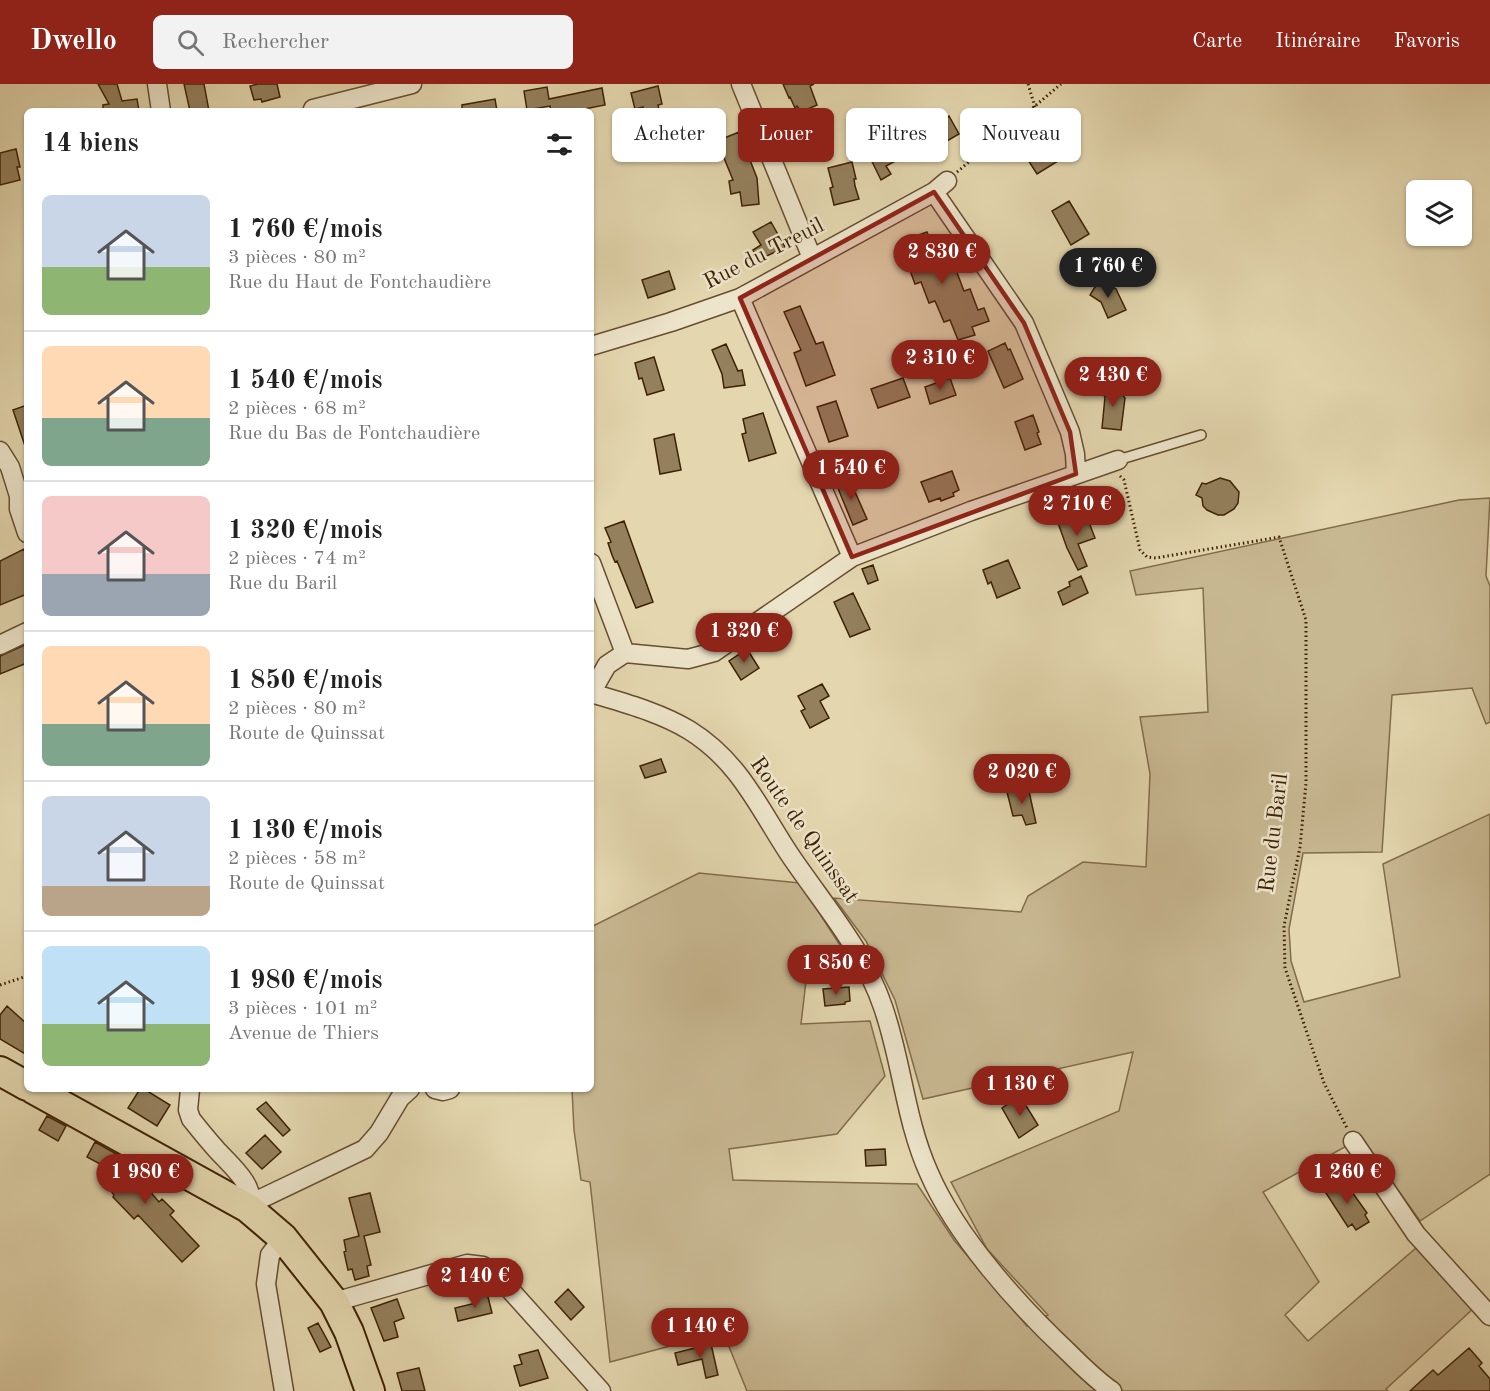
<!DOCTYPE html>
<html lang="fr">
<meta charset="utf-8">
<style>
:root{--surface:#fff;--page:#f2f2f2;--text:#222;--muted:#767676;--line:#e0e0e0;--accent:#8f2418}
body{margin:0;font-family:"Old Standard TT",serif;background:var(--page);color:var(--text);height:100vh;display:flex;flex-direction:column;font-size:22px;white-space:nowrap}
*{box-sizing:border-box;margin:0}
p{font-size:20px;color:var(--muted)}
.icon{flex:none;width:33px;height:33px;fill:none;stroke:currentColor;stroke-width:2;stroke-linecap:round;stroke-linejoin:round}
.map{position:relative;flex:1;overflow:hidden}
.side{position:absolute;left:24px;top:24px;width:570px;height:984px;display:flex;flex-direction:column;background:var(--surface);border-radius:9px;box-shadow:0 2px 4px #0004}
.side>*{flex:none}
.banner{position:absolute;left:612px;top:24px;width:570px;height:54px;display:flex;gap:12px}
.fabs{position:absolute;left:1406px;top:96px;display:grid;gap:12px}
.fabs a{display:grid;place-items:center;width:66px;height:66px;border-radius:9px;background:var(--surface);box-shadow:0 2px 4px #0004;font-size:30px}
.price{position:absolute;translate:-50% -51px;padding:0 14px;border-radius:21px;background:var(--accent);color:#fff;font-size:20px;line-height:39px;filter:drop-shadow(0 2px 3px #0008)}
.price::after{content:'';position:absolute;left:50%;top:36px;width:18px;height:14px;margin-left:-9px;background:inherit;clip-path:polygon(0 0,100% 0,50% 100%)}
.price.selected{background:#222;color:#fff}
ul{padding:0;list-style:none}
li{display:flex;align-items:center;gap:18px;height:150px;padding:0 18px}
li+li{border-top:2px solid var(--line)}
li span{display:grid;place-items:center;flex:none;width:168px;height:120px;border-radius:9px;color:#555}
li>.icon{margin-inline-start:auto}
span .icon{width:72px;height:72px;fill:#fffc;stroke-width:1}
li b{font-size:26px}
h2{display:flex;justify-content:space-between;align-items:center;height:72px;padding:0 18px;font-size:26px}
.chip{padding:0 21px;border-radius:9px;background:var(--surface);box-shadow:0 2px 4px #0004;font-size:21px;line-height:54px}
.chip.selected{background:var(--accent);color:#fff}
header{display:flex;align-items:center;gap:36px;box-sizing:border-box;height:84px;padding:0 30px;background:var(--accent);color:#fff}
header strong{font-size:28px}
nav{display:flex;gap:33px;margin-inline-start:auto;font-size:21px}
.search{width:420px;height:54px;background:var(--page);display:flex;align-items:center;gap:15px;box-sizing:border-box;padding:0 21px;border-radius:9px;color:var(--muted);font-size:22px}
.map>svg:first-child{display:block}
</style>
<header>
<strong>Dwello</strong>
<div class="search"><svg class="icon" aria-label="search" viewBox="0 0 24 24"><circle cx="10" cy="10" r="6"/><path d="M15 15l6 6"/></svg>Rechercher</div>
<nav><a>Carte</a><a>Itinéraire</a><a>Favoris</a></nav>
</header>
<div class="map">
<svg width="1490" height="1307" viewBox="0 0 1490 1307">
<rect width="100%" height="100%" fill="#e4d7af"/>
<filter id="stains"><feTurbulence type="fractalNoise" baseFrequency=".00333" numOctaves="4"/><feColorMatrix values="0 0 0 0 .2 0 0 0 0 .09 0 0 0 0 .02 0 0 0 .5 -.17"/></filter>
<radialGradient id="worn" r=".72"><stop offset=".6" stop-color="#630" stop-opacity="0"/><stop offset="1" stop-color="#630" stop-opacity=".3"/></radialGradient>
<path fill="#c8b892" stroke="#826c4b" stroke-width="1.5" d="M1490 414 1486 492 1490 502V638L1486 640 1472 604 1392 611 1382 768 1303 769 1289 845 1291 877 1304 918 1400 893 1383 780 1490 730V1090L1420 1137 1361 1054 1263 1108 1319 1198 1285 1231 1308 1257 1416 1164 1475 1223 1386 1305 1388 1307H747L723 1248 610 1278 590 1098 581 1096 574 1046 572 1005H591V843L699 789 800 799 863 897H806L801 940 870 937 885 992 837 1050 729 1065 733 1096 917 1100 954 1156 1027 1242 1048 1231 987 1165 951 1098 1119 1027 1133 968 923 1015 895 916 866 857 834 814 1021 828 1028 812 1083 778 1146 783 1150 690 1140 633 1208 628 1203 504 1136 511 1130 487 1459 416Z"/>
<path fill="#94805d" stroke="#3d2104" stroke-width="1.5" d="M98 0H117L122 17 137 15 139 27H103V21L109 20Z
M184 0H204L209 27H190Z
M258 0H277L280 13 262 18 261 15 254 16 250 2Z
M783 0H814L810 2 817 21 801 28 797 22 795 24 790 13 789 14Z
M658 2 662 20 658 21 659 26 644 29 643 23 635 25 631 9Z
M547 3 549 15 602 4 605 21 574 27H551L550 22 527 26 524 7Z
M495 15 497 27H462V21Z
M949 32 959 50 935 64 925 46Z
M739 48 757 94 759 120 742 122 740 108 731 110 729 97 733 96 717 57Z
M877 48 884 61 893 56 903 73 886 82 891 90 881 96 862 57Z
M1040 49 1058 77 1037 90 1028 76 1034 72 1026 58Z
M16 65 20 83H17L20 96 0 101V69Z
M852 78 856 95H854L855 102 859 115 834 121 830 104 833 103 828 84Z
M1069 117 1089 150 1071 161 1052 127Z
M771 138 785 163 759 176 753 166 761 161 753 148Z
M927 148 936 169 942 167 950 188 956 186 964 207 970 205 978 226 984 224 989 237 972 243 975 251 958 256 950 236 944 238 935 217 929 219 921 198 915 200 907 178 901 181 897 170 904 168 899 158Z
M669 187 675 205 648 214 642 196Z
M1100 195 1116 205 1126 226 1108 234 1101 218 1090 211Z
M800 222 816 260 823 258 835 291 806 302 794 269 801 266 784 228Z
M1005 259 1008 266 1010 265 1023 295 1004 304 988 267Z
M726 260 738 287 742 286 745 301 724 304 722 290 712 266Z
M654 273 664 306 647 311 642 294 639 295 635 279Z
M903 294 910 313 878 324 871 305Z
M950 294 956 311 930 320 925 303Z
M1112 298 1125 314 1121 346 1102 344 1105 313 1101 307Z
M836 317 848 352 829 358 817 323Z
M27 321V362H25L13 326Z
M763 329 776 369 749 377 742 350 746 349 743 335Z
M1033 331 1039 348 1037 349 1041 360 1025 366 1015 338Z
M674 350 681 386 660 390 654 355Z
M952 387 959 406 953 409 954 412 941 417 940 414 929 418 921 398Z
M848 392 867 435 853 441 835 397Z
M1220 394 1230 397 1239 408 1238 419 1234 425 1224 431H1218L1207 426 1203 422 1202 414 1196 411 1202 399 1206 400Z
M1085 428 1095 454 1078 460 1087 482 1078 486 1067 464 1058 439Z
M624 437 653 518 636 524 617 477 615 478 612 471 608 459 611 458 605 444Z
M24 465 27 472V510L0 521V477Z
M1008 476 1020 504 997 514 991 498 988 500 983 486Z
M873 481 878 496 868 500 862 485Z
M1081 492 1088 509 1063 521 1058 508 1070 502 1069 498Z
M853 509 870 545 850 553 834 518Z
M27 560V579L0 590V572Z
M747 565 759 584 741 596 729 577Z
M822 600 829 612 820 617 829 634 810 644 801 627 805 625 798 612Z
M661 675 666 688 645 694 640 682Z
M1028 703 1036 739 1026 741 1022 731 1013 732 1007 708Z
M849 903 850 917 845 918V920L825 922 823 905Z
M7 922 27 940V971L0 955V931Z
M140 1005H144L170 1021 157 1042 128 1024Z
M1020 1012 1038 1041 1019 1054 1002 1024Z
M266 1018 290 1046 283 1052 257 1025Z
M47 1032 66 1042 58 1057 39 1046Z
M265 1051 281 1068 262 1085 246 1069Z
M95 1058 120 1072 117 1078 133 1093 136 1091 159 1118 162 1115 174 1127 170 1131 199 1162 182 1178 138 1131 134 1135 113 1113 114 1111 111 1107 124 1093 87 1073Z
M885 1065 886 1081 866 1082 865 1066Z
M1342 1094 1367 1129 1365 1131 1369 1138 1356 1146 1352 1140 1348 1143 1324 1106Z
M370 1109 380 1148 364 1152 371 1181 367 1182 369 1192 355 1196 352 1185 348 1186 344 1168 346 1167 344 1156 359 1152 349 1114Z
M568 1205 584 1223 571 1236 555 1218Z
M487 1209 492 1229 458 1237 455 1224 476 1219 474 1213Z
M397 1215 404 1234 394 1238 398 1253 384 1257 371 1224Z
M318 1239 331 1263 320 1268 308 1244Z
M711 1260 718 1291 706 1294 702 1275 678 1281 675 1269Z
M1469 1264 1482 1279 1479 1282 1490 1295V1307H1410L1433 1286 1438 1291Z
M538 1266 548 1294 520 1302 514 1282 522 1280 519 1271Z
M419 1284 425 1307H402L397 1289Z"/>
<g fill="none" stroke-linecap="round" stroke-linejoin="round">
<g stroke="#674e2f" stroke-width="12">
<path id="service" d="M1118 376 1201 351"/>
</g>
<g stroke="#674e2f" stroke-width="21">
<path id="minor" d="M157 0 161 27
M741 0 812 174
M314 27 313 25 412 0
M934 108 1024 239 1070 348 1075 370 1076 390
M740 214 852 473
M591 262 671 238 740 214 934 108 947 97
M0 367 10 383 19 412 27 417
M19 412V425L27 449
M591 479 625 569
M0 561 27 548
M591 609C624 619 659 628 689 646 739 677 758 722 788 768 822 819 863 864 883 923 902 977 905 1036 929 1089 956 1152 1018 1221 1068 1268 1082 1282 1096 1296 1112 1307
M591 609 607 581 625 569 688 575 714 568 852 473 971 427 1118 376
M190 1005 188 1026 191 1035C199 1045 207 1055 216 1065 228 1079 259 1103 248 1124
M435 1005 443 1007 450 1005
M1353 1057 1416 1150 1490 1232
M250 1120 365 1065 379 1049 400 1014 410 1005
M283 1154 270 1171 266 1200 284 1307
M334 1218 467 1180 483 1182 495 1189 601 1307"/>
</g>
<g stroke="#3d2104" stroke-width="32">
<path id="primary" d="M0 987 27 1002
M33 1005 248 1124 283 1154 334 1218 349 1248 370 1307"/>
</g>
<path stroke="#3d2104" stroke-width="3" stroke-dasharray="1.5 3" stroke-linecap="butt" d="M1028 0 1035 23
M957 88 1061 0
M1120 392 1124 396 1140 466 1147 473 1156 474 1279 453 1306 536V699L1300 763 1284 842 1285 884 1324 999 1347 1044
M0 901 27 892"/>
<use href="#service" stroke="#ede5cb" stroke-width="9"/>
<use href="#minor" stroke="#ede5cb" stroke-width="18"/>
<use href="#primary" stroke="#e4d7af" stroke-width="28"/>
</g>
<path fill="#8f2418" fill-opacity="0.2" stroke="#8f2418" stroke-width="4.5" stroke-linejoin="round" d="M934 108 1024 239 1070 348 1076 390 852 473 740 214Z"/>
<g text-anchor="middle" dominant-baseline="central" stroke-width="5" stroke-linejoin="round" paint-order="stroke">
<g font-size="22" fill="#3d2104" stroke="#ede5cb">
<text transform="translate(764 170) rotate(-27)">Rue du Treuil</text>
<text transform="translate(804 746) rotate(55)">Route de Quinssat</text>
<text transform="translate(1274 749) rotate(-83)">Rue du Baril</text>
</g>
</g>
<rect width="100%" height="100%" filter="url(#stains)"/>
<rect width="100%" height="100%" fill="url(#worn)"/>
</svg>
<div class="fabs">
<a><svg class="icon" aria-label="layers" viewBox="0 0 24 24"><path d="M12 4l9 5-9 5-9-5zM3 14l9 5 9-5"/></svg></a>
</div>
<b class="price" style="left:942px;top:201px">2 830 €</b>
<b class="price selected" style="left:1108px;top:215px">1 760 €</b>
<b class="price" style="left:940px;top:307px">2 310 €</b>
<b class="price" style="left:1113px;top:324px">2 430 €</b>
<b class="price" style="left:851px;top:417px">1 540 €</b>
<b class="price" style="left:1077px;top:453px">2 710 €</b>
<b class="price" style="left:744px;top:580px">1 320 €</b>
<b class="price" style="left:1022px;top:721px">2 020 €</b>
<b class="price" style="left:836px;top:912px">1 850 €</b>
<b class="price" style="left:1020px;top:1033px">1 130 €</b>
<b class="price" style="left:145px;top:1121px">1 980 €</b>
<b class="price" style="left:1347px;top:1121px">1 260 €</b>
<b class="price" style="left:475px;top:1225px">2 140 €</b>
<b class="price" style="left:700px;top:1275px">1 140 €</b>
<div class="banner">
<a class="chip">Acheter</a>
<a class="chip selected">Louer</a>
<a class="chip">Filtres</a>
<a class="chip">Nouveau</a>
</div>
<section class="side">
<h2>14 biens<svg class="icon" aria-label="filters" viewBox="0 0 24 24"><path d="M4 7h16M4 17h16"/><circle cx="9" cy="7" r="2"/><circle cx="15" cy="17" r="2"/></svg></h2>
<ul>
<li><span style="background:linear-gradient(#c9d6e8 60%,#8fb573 0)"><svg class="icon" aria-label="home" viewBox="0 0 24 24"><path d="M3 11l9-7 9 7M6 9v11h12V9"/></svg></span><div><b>1 760 €/mois</b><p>3 pièces · 80 m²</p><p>Rue du Haut de Fontchaudière</p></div></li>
<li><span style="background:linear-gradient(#ffd9b3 60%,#7fa58c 0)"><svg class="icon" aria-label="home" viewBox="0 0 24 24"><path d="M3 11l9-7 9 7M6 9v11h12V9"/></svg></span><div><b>1 540 €/mois</b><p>2 pièces · 68 m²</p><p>Rue du Bas de Fontchaudière</p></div></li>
<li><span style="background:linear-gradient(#f6c9c9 65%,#9aa5b1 0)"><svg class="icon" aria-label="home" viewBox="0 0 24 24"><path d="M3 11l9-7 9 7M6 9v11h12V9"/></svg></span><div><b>1 320 €/mois</b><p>2 pièces · 74 m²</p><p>Rue du Baril</p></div></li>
<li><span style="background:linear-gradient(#ffd9b3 65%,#7fa58c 0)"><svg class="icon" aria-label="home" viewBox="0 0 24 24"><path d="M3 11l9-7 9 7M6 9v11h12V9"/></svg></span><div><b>1 850 €/mois</b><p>2 pièces · 80 m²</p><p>Route de Quinssat</p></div></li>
<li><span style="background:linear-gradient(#c9d6e8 75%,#b9a48a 0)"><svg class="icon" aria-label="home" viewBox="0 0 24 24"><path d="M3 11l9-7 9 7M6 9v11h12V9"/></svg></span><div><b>1 130 €/mois</b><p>2 pièces · 58 m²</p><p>Route de Quinssat</p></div></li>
<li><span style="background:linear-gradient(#bfe0f5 65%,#8fb573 0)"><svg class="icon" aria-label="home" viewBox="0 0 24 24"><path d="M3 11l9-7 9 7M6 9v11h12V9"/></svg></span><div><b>1 980 €/mois</b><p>3 pièces · 101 m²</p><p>Avenue de Thiers</p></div></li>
</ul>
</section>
</div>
